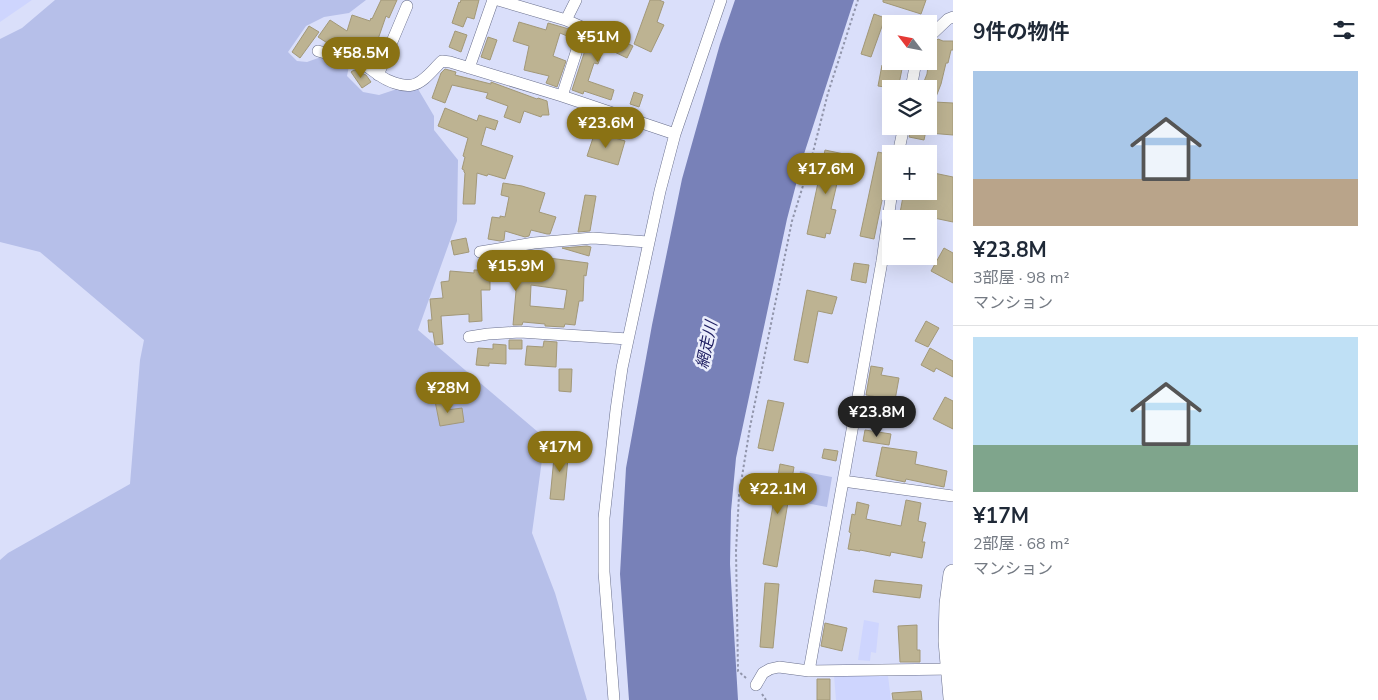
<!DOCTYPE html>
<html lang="ja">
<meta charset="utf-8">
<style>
:root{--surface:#fff;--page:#f2f2f3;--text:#1f2937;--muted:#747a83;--line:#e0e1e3;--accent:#8a7214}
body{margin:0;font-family:"Nunito Sans","Noto Sans JP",sans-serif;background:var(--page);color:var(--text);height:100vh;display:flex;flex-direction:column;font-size:19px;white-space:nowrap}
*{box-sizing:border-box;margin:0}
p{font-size:16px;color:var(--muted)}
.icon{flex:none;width:28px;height:28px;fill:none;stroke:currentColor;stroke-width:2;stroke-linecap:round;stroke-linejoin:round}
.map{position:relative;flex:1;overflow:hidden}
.panel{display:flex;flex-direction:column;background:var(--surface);width:425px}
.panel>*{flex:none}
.needle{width:32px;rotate:302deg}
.buttons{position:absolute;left:882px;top:15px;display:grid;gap:10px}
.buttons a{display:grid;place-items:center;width:55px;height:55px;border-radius:0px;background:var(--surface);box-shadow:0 5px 20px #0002;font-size:25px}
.price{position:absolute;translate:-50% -42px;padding:0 11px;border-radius:18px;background:var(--accent);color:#fff;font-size:16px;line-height:32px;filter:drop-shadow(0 1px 2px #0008)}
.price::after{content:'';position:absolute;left:50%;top:30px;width:15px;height:11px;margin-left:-8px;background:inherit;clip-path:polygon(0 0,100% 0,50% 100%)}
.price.on{background:#222;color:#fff}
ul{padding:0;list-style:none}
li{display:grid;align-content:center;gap:10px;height:265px;padding:0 20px}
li+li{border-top:1px solid var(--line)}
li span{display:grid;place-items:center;height:155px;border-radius:0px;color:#555}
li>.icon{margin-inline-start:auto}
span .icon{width:90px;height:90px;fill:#fffc;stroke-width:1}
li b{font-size:21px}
h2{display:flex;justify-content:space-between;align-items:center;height:60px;padding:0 20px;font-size:21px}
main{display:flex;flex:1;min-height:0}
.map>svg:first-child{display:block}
</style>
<main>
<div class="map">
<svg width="953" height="700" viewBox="0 0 953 700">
<rect width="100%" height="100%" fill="#dadffa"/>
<path fill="#ced5fe" d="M0 0H32L0 22Z
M864 620 879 623 876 653 871 652 870 661 858 660Z
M834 675 888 676 891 700H836Z"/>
<path fill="#b6bfe9" d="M55 0H366L349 13 324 17 306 26 288 52 297 61 307 62 321 57 349 66 347 76 363 92 379 95 397 89H418L434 116V130L458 160 457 221 418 330 545 438 532 533 555 593 587 700H0V560L8 553 130 484 140 360 144 340 40 252 0 242V39L22 28Z
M800 471 832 477 827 507 795 501Z"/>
<path fill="#7881b8" d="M735 0H854L804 154 787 219 736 458 731 511 730 564 738 700H629L620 574 626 468 652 325 682 179 720 44Z"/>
<path fill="#bdb392" stroke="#a29878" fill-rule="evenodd" d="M381 0H397L389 18 386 16 376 45 381 47 375 63 369 59 335 48 318 37 330 20 347 31 352 15 370 21 371 18 372 19Z
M461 0H479L474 19 467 17 463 27 452 23 459 2 460 3Z
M650 0H659L664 2 657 22 664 25 651 52 634 44Z
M883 0H926L921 14 883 2Z
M874 14 885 18 871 57 861 54Z
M519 22 546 30 548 23 569 29 567 36 560 33 553 56 566 61 557 87 546 83 549 76 524 70 529 46 513 41Z
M309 26 319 32 300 58 292 52Z
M455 31 467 35 461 52 449 47Z
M591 32 604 36 605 33 633 46 627 58 604 47 598 64 594 63 588 81 614 90 611 100 584 91 583 94 572 90Z
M488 37 497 40 490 60 481 57Z
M938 39 943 41H953V50H951L948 63H946L941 84 934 102 953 103V135L929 133V89H921L927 74 930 51 935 42Z
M882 65 902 69 898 89 878 86Z
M445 69 456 72 455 75 491 84V82L537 99 538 98 547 101 549 115H542L541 117 524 111 520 123 504 117 508 106 486 98 488 93 452 85 445 103 432 98 441 73Z
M354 70 366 75 371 82 362 88 351 72Z
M634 92 643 95 639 107 630 104Z
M445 108 477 121 479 115 498 121 495 130 486 127 481 145 513 156 505 179 488 174 487 176 477 173 475 204H463L465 173 464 172V170L462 169 465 157 463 156 468 138 438 126Z
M912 126H927L924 140 909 137Z
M595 132 625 141 618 165 587 156Z
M825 150 844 154 831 209 836 210 830 234 826 233 825 238 807 234Z
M878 152 891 155V157L874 239 860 236Z
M929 172 953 177V222L934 218 933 220 919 217V216L900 213 904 191H929Z
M503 183 522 186 545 193 539 212 556 217 550 234H547L531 230 529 236 525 237 505 231 504 240 500 241 488 239 492 217 500 218V216L505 217 509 197 501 195Z
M585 195 596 196 590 231 578 232Z
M466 238 469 252 454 255 451 241Z
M587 246 591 247 589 256 562 248Z
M944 248 953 253V283L931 271Z
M497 257 549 259V258L588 263 586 276 584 275 583 301H579L575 325 565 324 564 327 545 326V324L523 322 522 325H513L517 280 490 279V290H481L482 321 469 322V314L441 316 443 344 435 345 433 332H429L428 320H432L430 299 443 298 441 282 449 281 450 271 474 273V270H497ZM531 285 567 290 564 309 530 306Z
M854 263 869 265 866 283 851 280Z
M807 290 837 297 832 314 818 311 808 363 794 360Z
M926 321 939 328 928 347 915 341Z
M509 340H522V349H509Z
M544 341 557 342 556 367 525 365 527 346 543 347Z
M493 344 506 345V364L489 363V366L476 365 478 348 493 349Z
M930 348 953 361V377L936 368 934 372 921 365Z
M871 366 883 368 881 375 899 378 895 400 866 395Z
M559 369H572L571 392 559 391Z
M945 397 953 401V429L933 419Z
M445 399 447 410 462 408 464 422 440 426 435 401Z
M768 400 784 403 773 451 758 448Z
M865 430 891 434 889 445 863 441Z
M555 447 569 448 564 500 550 499Z
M882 447 917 452 915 464 947 471 944 487 906 479 905 482 876 476Z
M824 449 838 451 836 461 822 458Z
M780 464 794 467 777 567 763 564Z
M906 500 921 503 918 521 926 523 922 542H925L922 558 891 552 890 556 860 550V551L848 549 851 533 849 532 852 514 855 515 857 502 869 505 866 519 901 526Z
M875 580 922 585 920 598 873 592Z
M765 583 779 584 773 648 760 647Z
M825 623 847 628 842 651 821 646Z
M917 625V650H920V662H900L898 626Z
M817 679H830V700H817Z
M921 691 922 700H893L892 693Z"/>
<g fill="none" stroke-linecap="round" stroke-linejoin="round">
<g stroke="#696f8c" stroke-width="12">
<path id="minor" d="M498 0 566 20
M929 37 948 19 953 17
M318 51C334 55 350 60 366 66 371 69 374 72 379 75 387 81 402 87 412 85 424 83 434 68 442 61L450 62 562 96 675 134
M469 68 493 0
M378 75 407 6
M911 89 916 61
M562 96 584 28 566 20 576 0
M898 154 904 126
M892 191 882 261 843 481 953 496
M480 252 534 243 593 238 648 242
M469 337 488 334 520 332 628 339
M809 671 843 481
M756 685 763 673 770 669 779 667 809 671 953 669
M614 700 604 572V518L616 410 622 368 660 191 675 134 721 0"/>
</g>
<g stroke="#696f8c" stroke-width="20">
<path id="trunk" d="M953 574 949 604 948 641 953 698"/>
</g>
<path stroke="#9195ab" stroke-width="2" stroke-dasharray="2.5 2.5" stroke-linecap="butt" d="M746 678 738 671 736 551 739 495 750 427 792 221 811 160 828 93 858 0
M762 694 766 700"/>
<use href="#minor" stroke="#fff" stroke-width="11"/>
<use href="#trunk" stroke="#fff" stroke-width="19"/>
</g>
<g text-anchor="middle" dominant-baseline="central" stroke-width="5" stroke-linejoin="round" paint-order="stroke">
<g font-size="16" font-style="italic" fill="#202063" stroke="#eaedfb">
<text transform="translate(707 345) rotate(-78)">網走川</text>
</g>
</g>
</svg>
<div class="buttons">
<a><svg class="needle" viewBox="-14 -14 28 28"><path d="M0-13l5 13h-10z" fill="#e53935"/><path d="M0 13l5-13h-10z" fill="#747a83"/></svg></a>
<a><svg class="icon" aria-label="layers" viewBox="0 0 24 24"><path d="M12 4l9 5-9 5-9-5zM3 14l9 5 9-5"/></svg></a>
<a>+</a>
<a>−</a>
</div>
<b class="price" style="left:598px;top:63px">¥51M</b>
<b class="price" style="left:361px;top:79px">¥58.5M</b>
<b class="price" style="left:606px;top:149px">¥23.6M</b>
<b class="price" style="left:826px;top:195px">¥17.6M</b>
<b class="price" style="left:516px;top:292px">¥15.9M</b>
<b class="price" style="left:448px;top:414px">¥28M</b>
<b class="price on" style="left:877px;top:438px">¥23.8M</b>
<b class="price" style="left:560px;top:473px">¥17M</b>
<b class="price" style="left:778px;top:515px">¥22.1M</b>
</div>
<section class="panel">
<h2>9件の物件<svg class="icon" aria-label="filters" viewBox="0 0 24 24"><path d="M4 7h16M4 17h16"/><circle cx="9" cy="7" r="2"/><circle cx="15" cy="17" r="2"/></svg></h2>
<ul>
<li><span style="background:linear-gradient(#a9c7e8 70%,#b9a48a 0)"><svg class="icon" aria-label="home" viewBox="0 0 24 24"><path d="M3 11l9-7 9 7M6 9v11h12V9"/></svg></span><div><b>¥23.8M</b><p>3部屋 · 98 m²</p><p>マンション</p></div></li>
<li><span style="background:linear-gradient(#bfe0f5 70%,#7fa58c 0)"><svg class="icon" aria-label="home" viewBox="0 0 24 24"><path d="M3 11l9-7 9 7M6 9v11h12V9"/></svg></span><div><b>¥17M</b><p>2部屋 · 68 m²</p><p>マンション</p></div></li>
</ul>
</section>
</main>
